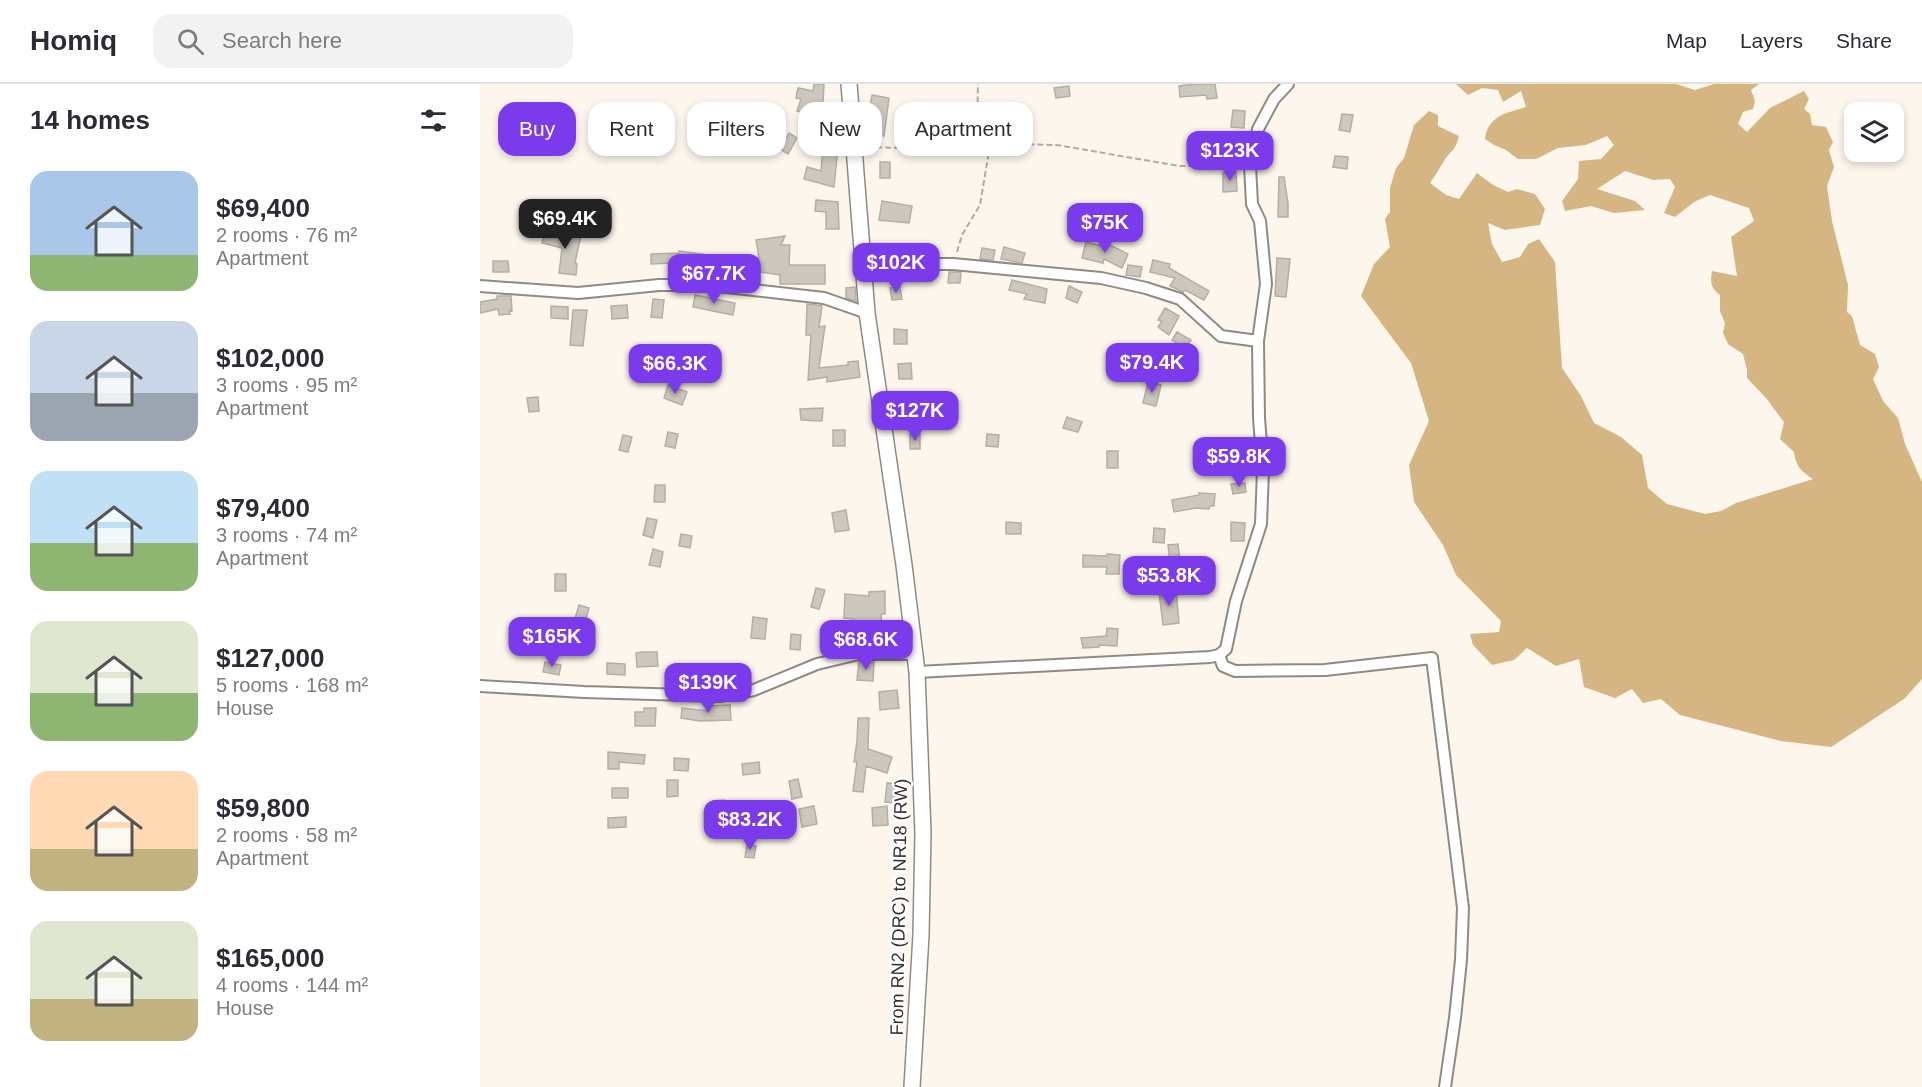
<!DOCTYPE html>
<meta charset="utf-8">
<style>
:root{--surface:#fff;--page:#f2f2f3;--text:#2b2b33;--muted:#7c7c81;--line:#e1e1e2;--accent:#7c3aed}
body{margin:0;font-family:Helvetica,sans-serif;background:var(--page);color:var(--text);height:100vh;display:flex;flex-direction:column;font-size:22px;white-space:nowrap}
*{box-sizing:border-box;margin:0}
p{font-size:20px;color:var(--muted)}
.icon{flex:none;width:33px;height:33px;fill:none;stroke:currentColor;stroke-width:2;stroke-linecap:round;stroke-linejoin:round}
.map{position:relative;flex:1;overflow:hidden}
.details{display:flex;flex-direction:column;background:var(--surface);width:480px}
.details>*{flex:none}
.hud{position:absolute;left:18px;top:18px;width:570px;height:54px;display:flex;gap:12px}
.buttons{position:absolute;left:1364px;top:18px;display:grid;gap:12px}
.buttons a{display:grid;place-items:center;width:60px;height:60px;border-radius:12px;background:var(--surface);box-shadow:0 3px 9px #0003;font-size:30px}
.price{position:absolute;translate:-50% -51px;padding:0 14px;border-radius:12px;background:var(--accent);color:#fff;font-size:20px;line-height:39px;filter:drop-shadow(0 2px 3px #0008)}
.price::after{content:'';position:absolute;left:50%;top:36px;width:18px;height:14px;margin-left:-9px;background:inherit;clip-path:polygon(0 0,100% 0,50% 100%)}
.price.selected{background:#222;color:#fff}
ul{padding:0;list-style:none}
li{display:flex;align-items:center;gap:18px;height:150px;padding:0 30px}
li span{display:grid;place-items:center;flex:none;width:168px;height:120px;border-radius:18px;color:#555}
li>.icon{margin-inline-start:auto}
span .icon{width:72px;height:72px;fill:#fffc;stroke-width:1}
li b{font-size:26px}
h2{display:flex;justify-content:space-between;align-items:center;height:72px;padding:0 30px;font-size:26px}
.tag{padding:0 21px;border-radius:18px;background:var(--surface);box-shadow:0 3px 9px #0003;font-size:21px;line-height:54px}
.tag.selected{background:var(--accent);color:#fff}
header{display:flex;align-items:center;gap:36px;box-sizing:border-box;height:84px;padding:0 30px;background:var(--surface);border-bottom:2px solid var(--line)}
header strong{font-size:28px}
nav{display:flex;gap:33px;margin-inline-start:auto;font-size:21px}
.search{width:420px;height:54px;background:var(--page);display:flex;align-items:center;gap:15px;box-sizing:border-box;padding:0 21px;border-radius:18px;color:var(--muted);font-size:22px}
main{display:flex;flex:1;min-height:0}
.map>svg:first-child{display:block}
</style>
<header>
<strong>Homiq</strong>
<div class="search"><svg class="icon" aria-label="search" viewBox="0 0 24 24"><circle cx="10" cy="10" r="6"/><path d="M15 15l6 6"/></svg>Search here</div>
<nav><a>Map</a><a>Layers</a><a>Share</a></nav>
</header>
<main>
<section class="details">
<h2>14 homes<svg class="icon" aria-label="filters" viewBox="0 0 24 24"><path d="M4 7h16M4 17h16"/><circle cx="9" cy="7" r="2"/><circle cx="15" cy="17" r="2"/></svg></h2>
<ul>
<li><span style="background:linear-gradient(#a9c7e8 70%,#8fb573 0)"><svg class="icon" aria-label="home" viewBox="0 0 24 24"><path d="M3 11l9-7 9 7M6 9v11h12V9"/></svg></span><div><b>$69,400</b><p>2 rooms · 76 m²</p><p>Apartment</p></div></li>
<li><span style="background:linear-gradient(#c9d6e8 60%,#9aa5b1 0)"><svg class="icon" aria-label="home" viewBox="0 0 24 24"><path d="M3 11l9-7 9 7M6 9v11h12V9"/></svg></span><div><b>$102,000</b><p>3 rooms · 95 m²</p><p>Apartment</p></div></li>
<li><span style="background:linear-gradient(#bfe0f5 60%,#8fb573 0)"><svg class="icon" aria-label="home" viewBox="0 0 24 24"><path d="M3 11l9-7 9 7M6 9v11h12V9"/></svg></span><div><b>$79,400</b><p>3 rooms · 74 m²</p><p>Apartment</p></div></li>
<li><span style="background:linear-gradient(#dfe7d0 60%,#8fb573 0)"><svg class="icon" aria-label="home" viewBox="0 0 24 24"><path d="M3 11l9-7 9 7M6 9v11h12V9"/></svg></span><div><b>$127,000</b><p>5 rooms · 168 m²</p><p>House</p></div></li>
<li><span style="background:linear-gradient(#ffd9b3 65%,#c2b280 0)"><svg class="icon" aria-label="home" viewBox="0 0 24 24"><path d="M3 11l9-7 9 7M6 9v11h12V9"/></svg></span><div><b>$59,800</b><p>2 rooms · 58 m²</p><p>Apartment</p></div></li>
<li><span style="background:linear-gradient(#dfe7d0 65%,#c2b280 0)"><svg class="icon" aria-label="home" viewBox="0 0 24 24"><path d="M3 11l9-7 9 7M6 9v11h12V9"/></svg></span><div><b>$165,000</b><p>4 rooms · 144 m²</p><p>House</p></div></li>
</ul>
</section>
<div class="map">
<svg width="1442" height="1003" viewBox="0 0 1442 1003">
<rect width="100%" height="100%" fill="#fcf6ec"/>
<path fill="#d5b581" d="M976 0H1196L1215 6 1234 0H1279L1271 6 1275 17 1273 25 1263 28 1258 40 1267 48 1290 24 1324 7 1329 15 1324 25 1330 30 1332 41 1346 43 1353 58 1349 66 1354 83 1347 102 1352 137 1368 201 1367 228 1372 232 1380 261 1395 270 1399 283 1393 295 1403 317 1418 334 1425 360 1442 398V595L1424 615 1351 663 1301 657 1200 631 1181 615 1163 619 1152 605 1135 614 1104 603 1099 575 1076 582 1047 564 1034 576 1012 581 993 561 990 550 1019 548 1021 537 976 491 963 461 934 418 929 381 949 337 931 279 881 212 894 180 910 163 905 135 910 128V104L916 84 924 74 934 41 949 27 958 31V42L979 52C974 70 972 64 964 77 959 85 955 92 950 99L966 111 979 115 997 89 1013 101 1028 108 1037 105 1055 110 1065 125 1060 141 1025 146 1008 139 1012 160 1022 178 1040 173 1048 160 1059 155 1075 178 1082 284 1101 312 1114 339 1141 353 1162 371 1168 404 1187 420 1225 430 1241 427 1256 419 1333 395C1321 387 1316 383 1314 368L1300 355 1304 338 1286 314 1267 294V286L1263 270 1248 260 1243 249 1245 239 1240 227V211C1231 204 1230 199 1232 187L1257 192 1251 153 1274 137 1269 124 1230 111 1214 118 1195 133 1184 129 1195 103 1190 95 1173 96 1145 87 1117 105 1155 117 1165 126 1134 129 1111 122 1085 127 1082 117 1098 95 1099 77 1121 75 1134 61 1127 52 1106 61 1078 64 1056 75H1038L1026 66 1014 61 1005 55C1008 31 1027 29 1046 23L1041 7 1023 18 1018 6 1002 4 988 11Z"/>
<path fill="#cdc8be" stroke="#b4aea5" stroke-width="1.5" d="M334 0H344L343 18 338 33 317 27 321 15 316 14 318 4 333 7Z
M716 0H735L737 14 727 15 726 11 700 13 699 2Z
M589 2 590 12 576 14 574 4Z
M392 11 409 14 404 52 394 51 395 44 387 42Z
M533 24H547V41H533Z
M475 26 484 27 483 42 473 41Z
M753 26 765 27 764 44 751 43Z
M505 30 517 32 515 48 503 47Z
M862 30 873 31 870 48 859 46Z
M309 49 317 54 308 70 300 65Z
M343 62 358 63 354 103 324 95 327 83 341 87Z
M855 72 868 73 867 85 853 83Z
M400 78H410V94H400Z
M756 88 757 107 743 108V89Z
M799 93H804L808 119V133H798Z
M336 116 358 118 359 145H346V128L335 127Z
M402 117 432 122 429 139 399 136Z
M65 147 88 152V148L101 151 95 179 97 180 96 191 79 189 82 164 62 159Z
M305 152 301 161H310L309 181H345V200H300V191L266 186 268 172 279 174 276 156Z
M606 158 626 163V159L648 170 642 184 624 175 623 179 602 174Z
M524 163 545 169 542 179 521 175Z
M502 164 515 166 513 176 500 175Z
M199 167 235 172 233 185 192 182 193 179 171 180V170L199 169Z
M797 174 810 175 806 213 795 212Z
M673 176 690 180 689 184 729 207 724 216 705 206 703 208 690 202 695 194 670 188Z
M13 177H28L29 188H13Z
M648 181 662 183 660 193 646 191Z
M469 188H481L480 199H468Z
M532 196 567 205 565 219 544 215 547 210 529 206Z
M589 202 602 208 597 219 586 214Z
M375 203 376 217 366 214V204Z
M420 203 422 215 412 216 410 204Z
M215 211 255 219 253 231 213 223Z
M17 212H31L32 227 29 226 30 230 19 231 18 225 0 229V218L17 215Z
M173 215 184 216 182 234 171 233Z
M327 220 342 222 339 243 345 242 339 284 368 281V278L378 277 380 293 347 298V293L328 296 331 251H326Z
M147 221 148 234 132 235 131 222Z
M71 222 88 223V235L71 234Z
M685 224 699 232 689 251 678 243 682 237 678 236Z
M93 226H107L103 262 90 261Z
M414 245 427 246V260H414Z
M697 248 711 256 705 265 692 256Z
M431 279 432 295H419L418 280Z
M668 298 681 301 676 322 663 319Z
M188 301 207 308 202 321 184 314Z
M58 313 59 327 49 328 47 314Z
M343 324 342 337 321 336 320 325Z
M587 333 602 338 598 348 583 344Z
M353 346H365V362H353Z
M188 348 198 350 195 364 185 362Z
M430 350H440V365H430Z
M507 350 519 351 518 363 506 362Z
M143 351 152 353 148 368 139 366Z
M627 367H638V384H627Z
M756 368H767V382H756Z
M765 399 766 408 753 410 751 400Z
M175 401H185V418H174Z
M719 409 735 410 734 422H730L729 425 716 424 694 428 692 416 719 411Z
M366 426 369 446 355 448 352 429Z
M167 434 177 436 173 454 163 451Z
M526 438 541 439V450H526Z
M751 438 765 439 764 457H751Z
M674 444 685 445 684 459 673 458Z
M201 450 212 452 210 464 199 462Z
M698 460 700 477 690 478 688 461Z
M173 465 183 468 180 483 169 481Z
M627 470 640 471 639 490H626L627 483H603V471L627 472Z
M75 490H86V507H75Z
M336 504 345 506 339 525 331 523Z
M696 506 699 539 683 541 679 508Z
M405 507V530H401L404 560 367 564 366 552H375L374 535 364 534 365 510 389 512V508Z
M99 521 109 524 104 542 94 538Z
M273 533 287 535 285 555 271 554Z
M627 544 638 545 637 562 619 561V563L603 564 601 554 626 552Z
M311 550 321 551 320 566 310 565Z
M161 568H177L178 582 157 583 156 569Z
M65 578 81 581 79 591 63 588Z
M379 578H394L393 597 377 596Z
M127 579 145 580V591L127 590Z
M417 606 419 624 400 626 399 608Z
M250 621 251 636 220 637 201 634 202 624 229 627V622Z
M164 624H176L175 642H155V628H164Z
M378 634H389L388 665 412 673 407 689 386 682 383 708 373 707 377 678H374L377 657Z
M128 668 165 671 164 680 139 678V685H128Z
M194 674 209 675 208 687 194 686Z
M279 678 280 689 263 691 262 680Z
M318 695 322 713 312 715 309 697Z
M187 696H198V712L187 713Z
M407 699 420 700 418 719 405 718Z
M132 704H148V714H132Z
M244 716 246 734 234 735 233 717Z
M334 722 337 740 322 743 319 725Z
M407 722 408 741 393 742 392 724Z
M146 733V743L128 744V734Z
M267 761 276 762 274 774 265 773Z"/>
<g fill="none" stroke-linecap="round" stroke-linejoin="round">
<g stroke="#908b82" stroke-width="14">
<path id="minor" d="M384 169 444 180H473L621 194 666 204 700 215 741 252 778 257
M0 202 98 209 179 201H229L344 214 387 229
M739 571 743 582 755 587 845 586 952 574 983 824 981 876 975 934 965 1003
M437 588 730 573 739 571 746 565 756 517 781 440 783 386 779 334 778 257 786 200 780 137 772 120 770 82 778 45 794 15 808 0
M0 602 104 608 240 612 274 606 337 580 379 570H435"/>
</g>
<g stroke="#908b82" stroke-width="18">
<path id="secondary" d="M369 0 387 229 424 481 437 588 443 749 441 851 432 1003"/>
</g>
<path stroke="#b0aba3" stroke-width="2" stroke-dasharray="6 3" stroke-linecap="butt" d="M387 63 420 64 449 58 577 61 699 82H759
M477 168 482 151 500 121 510 61 497 50 498 0"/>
<use href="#minor" stroke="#fff" stroke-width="10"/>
<use href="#secondary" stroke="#fff" stroke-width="15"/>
</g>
<g text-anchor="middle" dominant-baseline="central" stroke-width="4.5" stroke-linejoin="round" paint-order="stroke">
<g font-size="18" fill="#32302c" stroke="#fff">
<text transform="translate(419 823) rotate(-89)">From RN2 (DRC) to NR18 (RW)</text>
</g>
</g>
</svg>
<div class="buttons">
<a><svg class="icon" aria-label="layers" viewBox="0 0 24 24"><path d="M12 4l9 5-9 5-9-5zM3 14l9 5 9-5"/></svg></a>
</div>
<b class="price" style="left:750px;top:98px">$123K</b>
<b class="price selected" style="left:85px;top:166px">$69.4K</b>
<b class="price" style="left:625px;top:170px">$75K</b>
<b class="price" style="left:416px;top:210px">$102K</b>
<b class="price" style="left:234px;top:221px">$67.7K</b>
<b class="price" style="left:672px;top:310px">$79.4K</b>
<b class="price" style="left:195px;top:311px">$66.3K</b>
<b class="price" style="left:435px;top:358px">$127K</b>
<b class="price" style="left:759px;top:404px">$59.8K</b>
<b class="price" style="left:689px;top:523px">$53.8K</b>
<b class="price" style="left:72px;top:584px">$165K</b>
<b class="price" style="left:386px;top:587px">$68.6K</b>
<b class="price" style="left:228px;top:630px">$139K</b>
<b class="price" style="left:270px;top:767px">$83.2K</b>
<div class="hud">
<a class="tag selected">Buy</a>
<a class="tag">Rent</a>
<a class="tag">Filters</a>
<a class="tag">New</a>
<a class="tag">Apartment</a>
</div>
</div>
</main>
